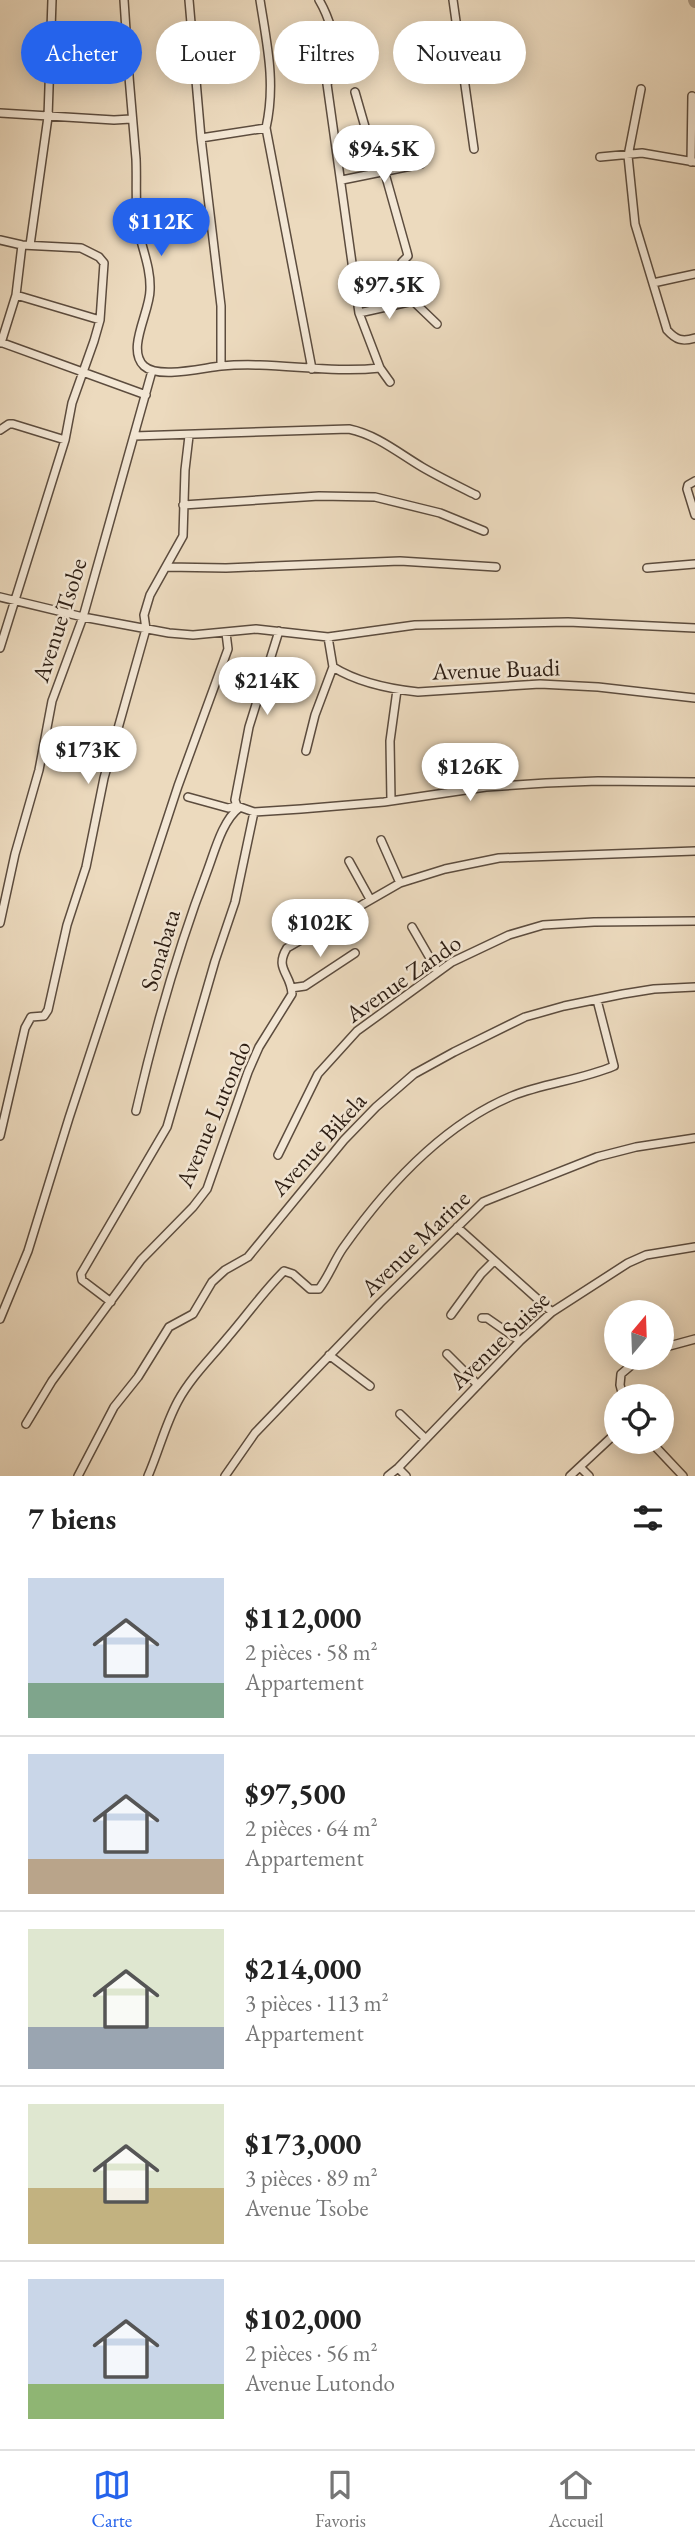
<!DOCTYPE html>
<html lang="fr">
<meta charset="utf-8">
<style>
:root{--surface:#fff;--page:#f6f6f6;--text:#222;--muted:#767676;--line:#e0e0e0;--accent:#2563eb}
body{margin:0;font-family:"EB Garamond",serif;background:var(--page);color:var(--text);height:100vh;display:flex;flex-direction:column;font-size:26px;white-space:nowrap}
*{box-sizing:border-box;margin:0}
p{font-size:23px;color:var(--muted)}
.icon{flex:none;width:38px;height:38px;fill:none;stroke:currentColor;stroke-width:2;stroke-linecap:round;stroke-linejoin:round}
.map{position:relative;height:1476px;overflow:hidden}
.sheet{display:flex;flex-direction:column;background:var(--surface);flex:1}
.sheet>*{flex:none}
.guide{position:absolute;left:21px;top:21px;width:654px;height:63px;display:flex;gap:14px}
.needle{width:46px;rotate:19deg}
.tools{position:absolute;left:604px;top:1300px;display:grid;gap:14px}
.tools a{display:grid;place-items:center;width:70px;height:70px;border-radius:50%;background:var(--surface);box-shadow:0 4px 18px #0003;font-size:35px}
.price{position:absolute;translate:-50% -60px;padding:0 16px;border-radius:24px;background:#fff;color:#222;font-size:23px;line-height:46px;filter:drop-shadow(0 2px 4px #0008)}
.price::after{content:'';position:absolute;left:50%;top:42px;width:21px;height:16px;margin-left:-10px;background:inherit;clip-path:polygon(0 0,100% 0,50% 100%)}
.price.active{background:var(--accent);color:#fff}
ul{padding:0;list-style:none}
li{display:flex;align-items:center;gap:21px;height:175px;padding:0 28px}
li+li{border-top:2px solid var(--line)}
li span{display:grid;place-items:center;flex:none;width:196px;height:140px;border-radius:0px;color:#555}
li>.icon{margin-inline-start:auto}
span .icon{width:84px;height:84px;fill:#fffc;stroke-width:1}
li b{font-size:30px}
h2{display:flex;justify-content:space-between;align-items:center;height:84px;padding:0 28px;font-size:30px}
.chip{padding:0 24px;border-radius:32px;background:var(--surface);box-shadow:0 4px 18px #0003;font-size:24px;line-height:63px}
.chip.active{background:var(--accent);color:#fff}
.tab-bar{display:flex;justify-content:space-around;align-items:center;height:98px;border-top:2px solid var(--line);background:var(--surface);font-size:19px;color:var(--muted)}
.tab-bar a{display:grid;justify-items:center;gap:4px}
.tab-bar .active{color:var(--accent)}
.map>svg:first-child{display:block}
</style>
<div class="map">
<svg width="695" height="1476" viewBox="0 0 695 1476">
<rect width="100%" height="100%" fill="#ecdabe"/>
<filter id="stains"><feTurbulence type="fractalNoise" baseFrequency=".00286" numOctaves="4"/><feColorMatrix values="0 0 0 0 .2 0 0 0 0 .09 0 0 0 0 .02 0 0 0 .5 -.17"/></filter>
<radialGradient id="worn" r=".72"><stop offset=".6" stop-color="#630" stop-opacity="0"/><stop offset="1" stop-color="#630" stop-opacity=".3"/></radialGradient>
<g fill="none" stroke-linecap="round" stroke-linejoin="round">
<path stroke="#ab9a84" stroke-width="12" d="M694 0 695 2"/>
<g stroke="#5c4c3e" stroke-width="10">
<path id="street" d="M124 0C127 53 131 106 136 159 137 182 135 205 138 228 142 249 151 268 150 290 150 312 126 349 144 366 158 379 202 368 221 366 274 361 327 374 380 368
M189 0 201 138 221 306V366
M260 0C267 45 276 83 266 128L312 369
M319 0C328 15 338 44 336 62 335 70 331 77 327 84L359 313 380 368 390 382
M453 0 474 149
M641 89 628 156 635 224 667 330C676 340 682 342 695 338
M355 92 378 172
M0 113 114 120 131 119
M201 138 266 128
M600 157 642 153 695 162
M691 162 692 96
M384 170 407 252 408 256 402 262 413 301 437 324
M342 180 421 164
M0 240 22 245 81 248 99 257 104 263 100 320 94 341 72 403 65 440 0 648
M30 245 48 117 52 0
M653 283 695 274
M16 295 100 320
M359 313 413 301
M0 342 146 395
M1 343 16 295 22 245
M0 430 9 424H13L65 440
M134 436 349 429C377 435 397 452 422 467 439 477 458 486 476 495
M695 481 688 485 687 489 695 515
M183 505 319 496 375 497 440 513 484 531
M166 567 226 568 400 561 496 567
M647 568 695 564
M0 597 83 617 169 633 193 635 256 629 328 637 415 625 568 622 695 628
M279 631 249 727 235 800 237 806 254 812 301 809 384 802 486 787 546 783 598 781 695 782
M328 637 333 667C357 682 390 689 418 692L540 684 598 687 695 698
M306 751 315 715 333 667
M188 797 228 808 236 806
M391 800 390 741 397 690
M381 840 400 883
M349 861 370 899
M0 923 15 854 39 770 52 701 83 617 152 371
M412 927 438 972
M291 988 305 986 355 953
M136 1111C155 1028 178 948 208 869 215 850 223 820 239 808
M0 1136 25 1028 31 1017 44 1016 48 1010 67 925 86 867 104 778 146 629 144 615 150 595 183 536 185 470 189 436
M278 1155 318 1074 357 1031 452 962 509 935 543 925 594 922 695 921
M457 1227 552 1312
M111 1302 82 1280 81 1274 167 1127 215 961 235 902 254 812
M451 1315 481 1274 494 1261
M482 1318H487L520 1341
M0 1319 28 1251 69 1118 178 786 228 649 226 633
M662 1348 695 1339
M447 1354 478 1385
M329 1355 370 1386
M623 1396 620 1385 621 1374 640 1358
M400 1414 426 1439
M26 1424 52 1381 141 1260 193 1207 207 1189 248 1072 259 1047 292 994C291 973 274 969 287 948L400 883 445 869 499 858 695 851
M651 1442 683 1476
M580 1467 589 1476
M398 1468 406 1476
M78 1476 114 1407 138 1377 169 1327 193 1314 212 1282 225 1270 248 1257 344 1140 376 1107 414 1074 454 1052 525 1017 564 1006 623 994 654 989 695 987
M148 1476C159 1451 165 1425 178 1401 191 1377 211 1358 228 1337 247 1315 263 1292 284 1271L293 1274 310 1289H319C329 1276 334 1261 343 1248 386 1187 442 1125 512 1096 545 1083 581 1080 614 1066L597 1000
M225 1476 255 1433 380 1303 483 1202 597 1157 636 1147 695 1138
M388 1476 398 1468 520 1341 552 1312 628 1263 646 1255 695 1247
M570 1476 616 1433"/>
</g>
<use href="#street" stroke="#f3e7d5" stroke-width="7"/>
</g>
<g text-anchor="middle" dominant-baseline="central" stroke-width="5" stroke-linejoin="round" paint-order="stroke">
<g font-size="24" fill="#2c1d13" stroke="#f3e7d5">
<text transform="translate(59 620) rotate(-72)">Avenue Tsobe</text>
<text transform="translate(496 669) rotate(-2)">Avenue Buadi</text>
<text transform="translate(160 950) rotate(-73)">Sonabata</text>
<text transform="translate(403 978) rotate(-35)">Avenue Zando</text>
<text transform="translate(213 1114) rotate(-67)">Avenue Lutondo</text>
<text transform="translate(318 1144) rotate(-48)">Avenue Bikela</text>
<text transform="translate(415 1243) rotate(-44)">Avenue Marine</text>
<text transform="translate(499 1340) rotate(-44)">Avenue Suisse</text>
</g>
</g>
<rect width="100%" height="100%" filter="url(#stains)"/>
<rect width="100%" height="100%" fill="url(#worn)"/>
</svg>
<div class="tools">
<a><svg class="needle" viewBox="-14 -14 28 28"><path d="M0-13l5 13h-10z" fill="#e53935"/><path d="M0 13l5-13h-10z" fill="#767676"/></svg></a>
<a><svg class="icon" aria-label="locate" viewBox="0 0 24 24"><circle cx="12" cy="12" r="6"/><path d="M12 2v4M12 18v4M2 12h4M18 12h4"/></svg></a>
</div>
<b class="price" style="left:384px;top:185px">$94.5K</b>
<b class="price active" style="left:161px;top:258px">$112K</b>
<b class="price" style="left:389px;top:321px">$97.5K</b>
<b class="price" style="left:267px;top:717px">$214K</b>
<b class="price" style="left:88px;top:786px">$173K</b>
<b class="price" style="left:470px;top:803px">$126K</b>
<b class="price" style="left:320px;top:959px">$102K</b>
<div class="guide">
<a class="chip active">Acheter</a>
<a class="chip">Louer</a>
<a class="chip">Filtres</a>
<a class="chip">Nouveau</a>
</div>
</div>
<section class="sheet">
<h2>7 biens<svg class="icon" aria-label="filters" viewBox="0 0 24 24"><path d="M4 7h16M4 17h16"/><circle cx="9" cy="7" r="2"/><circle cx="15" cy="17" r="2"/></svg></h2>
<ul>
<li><span style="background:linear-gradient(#c9d6e8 75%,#7fa58c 0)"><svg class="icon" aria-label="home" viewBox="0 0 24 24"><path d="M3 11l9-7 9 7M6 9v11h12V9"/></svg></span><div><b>$112,000</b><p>2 pièces · 58 m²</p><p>Appartement</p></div></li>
<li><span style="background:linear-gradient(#c9d6e8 75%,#b9a48a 0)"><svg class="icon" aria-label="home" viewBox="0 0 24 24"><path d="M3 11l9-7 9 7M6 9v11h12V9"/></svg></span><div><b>$97,500</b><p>2 pièces · 64 m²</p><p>Appartement</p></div></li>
<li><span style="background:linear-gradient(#dfe7d0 70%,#9aa5b1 0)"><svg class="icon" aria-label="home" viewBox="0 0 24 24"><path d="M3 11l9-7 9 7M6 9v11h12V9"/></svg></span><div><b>$214,000</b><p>3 pièces · 113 m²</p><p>Appartement</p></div></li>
<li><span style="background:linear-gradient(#dfe7d0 60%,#c2b280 0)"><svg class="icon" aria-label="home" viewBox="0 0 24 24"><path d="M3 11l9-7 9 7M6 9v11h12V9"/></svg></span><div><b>$173,000</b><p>3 pièces · 89 m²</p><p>Avenue Tsobe</p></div></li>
<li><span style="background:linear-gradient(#c9d6e8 75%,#8fb573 0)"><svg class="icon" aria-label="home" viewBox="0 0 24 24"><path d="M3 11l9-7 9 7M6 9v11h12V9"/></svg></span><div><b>$102,000</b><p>2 pièces · 56 m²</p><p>Avenue Lutondo</p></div></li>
</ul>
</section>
<nav class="tab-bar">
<a class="active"><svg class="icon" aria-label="map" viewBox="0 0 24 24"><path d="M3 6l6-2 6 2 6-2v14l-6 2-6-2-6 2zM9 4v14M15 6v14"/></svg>Carte</a>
<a><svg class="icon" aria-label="saved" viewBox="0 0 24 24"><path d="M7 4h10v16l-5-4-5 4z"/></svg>Favoris</a>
<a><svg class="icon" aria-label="home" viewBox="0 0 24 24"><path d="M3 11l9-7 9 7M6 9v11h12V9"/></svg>Accueil</a>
</nav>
